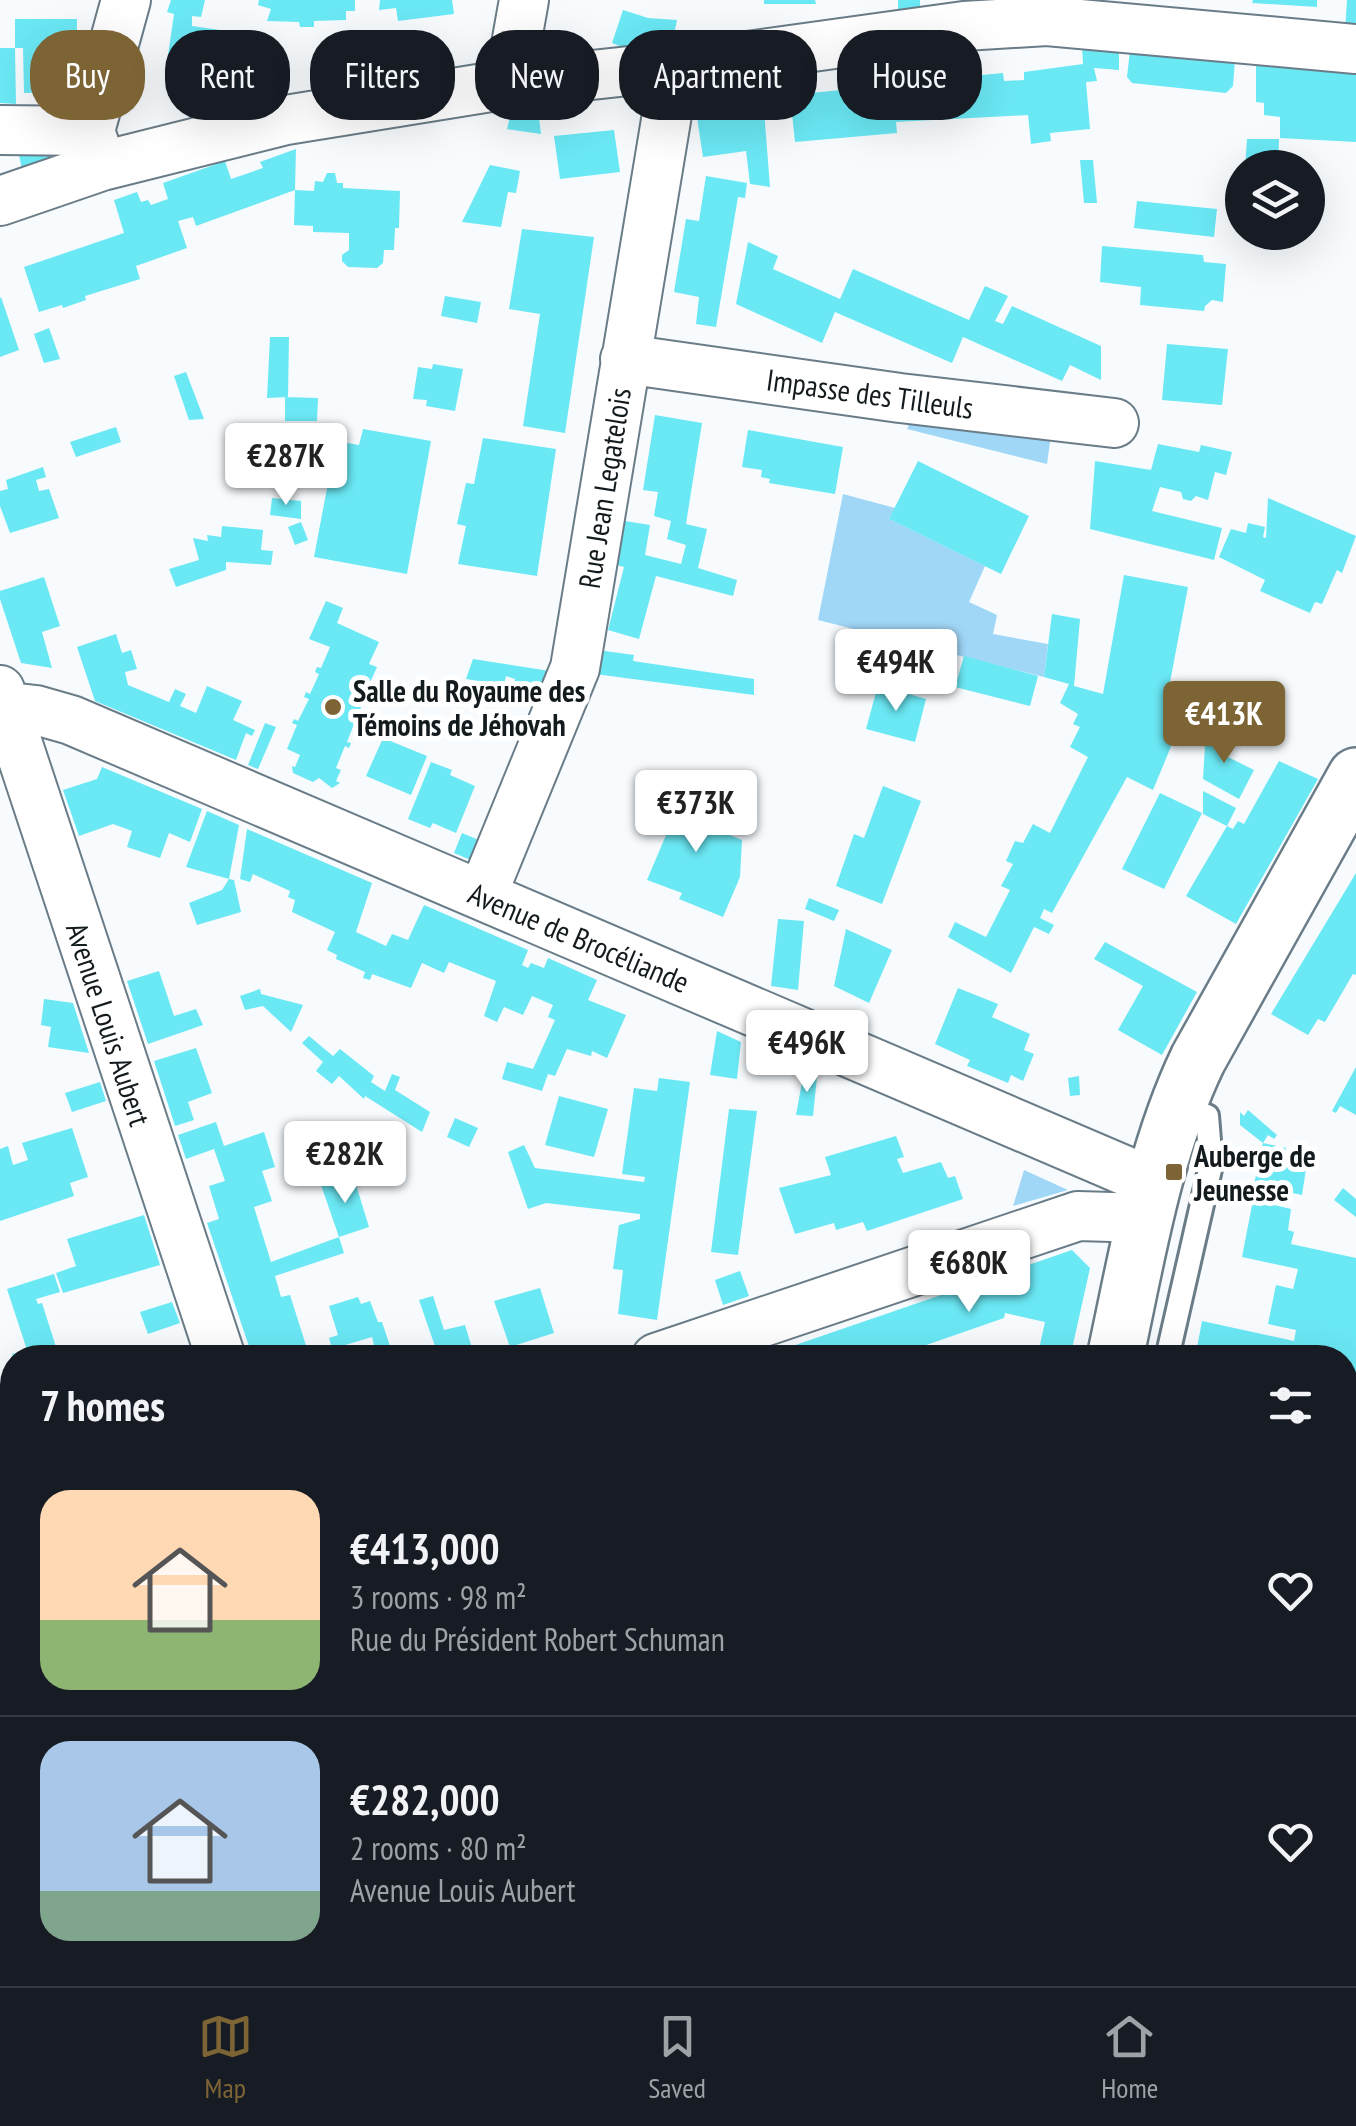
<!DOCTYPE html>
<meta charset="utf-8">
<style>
:root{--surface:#171b24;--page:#242831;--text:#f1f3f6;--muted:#9ea1a6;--line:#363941;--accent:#7d6435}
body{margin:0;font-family:"PT Sans Narrow",sans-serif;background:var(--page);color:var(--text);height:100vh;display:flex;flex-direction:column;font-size:38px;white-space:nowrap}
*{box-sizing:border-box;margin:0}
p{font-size:32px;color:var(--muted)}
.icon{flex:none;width:55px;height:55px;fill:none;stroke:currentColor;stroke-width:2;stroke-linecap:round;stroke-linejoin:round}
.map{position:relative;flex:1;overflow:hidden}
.sheet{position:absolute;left:0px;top:1345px;width:1358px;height:642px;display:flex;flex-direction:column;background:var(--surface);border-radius:40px 40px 0 0;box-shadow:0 10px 40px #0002}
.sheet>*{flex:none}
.guide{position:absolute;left:30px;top:30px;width:1298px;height:90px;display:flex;gap:20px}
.tools{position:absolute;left:1225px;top:150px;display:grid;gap:20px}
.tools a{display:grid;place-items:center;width:100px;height:100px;border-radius:50%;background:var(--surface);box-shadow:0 10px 40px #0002;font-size:50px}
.price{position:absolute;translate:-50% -85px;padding:0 22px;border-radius:10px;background:#fff;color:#222;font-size:32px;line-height:65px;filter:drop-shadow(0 2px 5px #0008)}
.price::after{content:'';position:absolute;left:50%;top:60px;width:30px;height:22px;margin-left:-15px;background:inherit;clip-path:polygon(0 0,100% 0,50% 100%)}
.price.active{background:var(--accent);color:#fff}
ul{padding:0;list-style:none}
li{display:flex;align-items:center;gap:30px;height:250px;padding:0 40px}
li+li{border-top:2px solid var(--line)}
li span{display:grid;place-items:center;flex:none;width:280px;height:200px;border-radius:30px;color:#555}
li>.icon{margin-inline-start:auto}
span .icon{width:120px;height:120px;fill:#fffc;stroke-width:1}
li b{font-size:42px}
h2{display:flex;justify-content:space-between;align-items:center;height:120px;padding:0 40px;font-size:42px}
.tag{padding:0 35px;border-radius:40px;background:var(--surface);box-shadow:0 10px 40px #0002;font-size:35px;line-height:90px}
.tag.active{background:var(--accent);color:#fff}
.menu{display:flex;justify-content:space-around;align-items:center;height:140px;border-top:2px solid var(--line);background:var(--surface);font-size:28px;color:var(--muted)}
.menu a{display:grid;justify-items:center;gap:5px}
.menu .active{color:var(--accent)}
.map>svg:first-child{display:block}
</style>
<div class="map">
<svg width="1356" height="1986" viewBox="0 0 1356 1986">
<rect width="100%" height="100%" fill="#f7fbfe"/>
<path fill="#a0d7f7" d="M914 414 1051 435 1047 464 907 429Z
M843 494 895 508 889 519 985 566 969 602 997 615 993 634 1048 644 1044 677 818 620Z
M1024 1170 1068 1190 1013 1206Z"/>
<path fill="#6ae8f4" d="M171 0H205L201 17 192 16V26L242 33 236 79 166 69 174 14 167 12Z
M259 0H355V11H346V20L314 21V27H300L299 22 267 21 271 9 258 5Z
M380 0H452L454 14 398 21 396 8 379 10Z
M764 0H815L816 4H764Z
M898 0H920V13L898 15Z
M1253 0H1317V7L1252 3Z
M1347 0H1356V32L1345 31Z
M623 10 648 18 677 20 672 45 632 51 612 43Z
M15 19H77V65H69V92L24 93 23 48H15Z
M1082 46 1119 50V70L1094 68 1097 81 1086 82 1090 129 1050 133 1051 141 1031 144 1028 115 896 122 897 133 795 142 790 95 892 85V92L911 91 910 82 1003 73 1004 81 1024 80V72L1083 64Z
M0 48H15L16 104 0 103Z
M1130 50 1235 60 1233 86 1226 93 1132 83 1127 77Z
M1256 62 1356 71V142L1280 138V117L1264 115V103L1256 102Z
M537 102 541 134 507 129 513 105Z
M739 102 740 113 764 110 770 187 750 184 746 151 703 157 696 111Z
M614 130 620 172 560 179 554 136Z
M16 139H50L53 160 22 170Z
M1247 139H1279L1278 168H1245Z
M296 149 295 190 196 226 193 217 178 221 187 248 136 266 140 279 85 296 86 300 63 308 62 305 39 312 24 267 124 233 114 200 137 192 141 202 148 200 151 205 168 199 163 183 225 161 231 179 263 168 260 162Z
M1080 160H1093L1097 203H1084Z
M490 165 520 171 516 193 508 192 501 227 462 222Z
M327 173H335L337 183H343V188L400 191 399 228H395L394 250H384L383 263 377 268 348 267 342 261V255L349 250V233L313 232V226L294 225 295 190 314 191 315 181 323 182Z
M706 176 747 183 745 198 738 197 716 327 696 324 699 297 674 292 686 219 699 221Z
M1137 201 1217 209 1214 237 1134 228Z
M522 229 594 237 565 433 523 426 540 314 509 309Z
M748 242 778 256 773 269 840 299 853 269 969 320 985 286 1008 296 995 321 1003 324 1012 306 1101 346V380L1070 365 1062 381 963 337 952 363 835 312 822 343 736 304Z
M1102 246 1203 255 1204 262 1226 264 1223 302 1212 300 1205 306 1204 311 1140 305 1141 287 1100 282Z
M445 296 481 302 477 323 441 316Z
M1 297 19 350 0 357V298Z
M49 328 60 359 44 363 34 334Z
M270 337H289L288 397 267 398Z
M1167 344 1228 349 1222 405 1162 400Z
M433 364 463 369 455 411 426 406 427 400 413 399 418 367 432 369Z
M186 372 204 419 189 420 174 376Z
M285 397 318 398 317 421H285Z
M655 415 702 423 686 524 707 529 698 568 737 580 733 596 656 576 639 639 608 630 624 567 613 564 619 520 650 525 645 555 681 564 686 545 667 539 671 521 654 516 658 492 643 490Z
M116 427 121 442 76 457 70 442Z
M363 429 431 441 407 574 314 557 336 441 359 445Z
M748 430 843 447 835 494 769 483 770 479 761 477 762 470 742 467Z
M483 438 556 449 537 576 458 564 466 526 457 524 466 483 474 484Z
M1158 444 1199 452 1201 445 1232 452 1226 475 1215 472 1208 500 1196 496 1191 501 1183 499 1181 492 1160 487 1152 511 1222 528 1214 560 1090 529 1095 461 1151 470Z
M918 461 1029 516 1001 574 889 519Z
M43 467 46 477 36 480 39 491 49 489 59 518 10 533 0 506V491L8 489 6 480Z
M272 498 301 501V519L270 515Z
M1268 498 1356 536 1342 573 1337 570 1322 604 1315 602 1310 613 1260 591 1265 580 1219 557 1231 529 1246 533 1248 523 1265 527 1263 537 1266 538Z
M301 522 308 540 295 545 288 527Z
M222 526 263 530 261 550 273 551 271 565 226 562V570L176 587 169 569 199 560 193 538 208 541 207 535 221 537Z
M1124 575 1188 587 1164 714 1182 720 1153 790 1127 777 1052 913 1044 909 1040 918 1054 925 1049 934 1034 927 1011 973 948 937 955 922 986 937 1010 890 1001 886 1013 864 1006 861 1015 841 1023 843 1033 824 1050 833 1088 757 1070 747 1080 727 1073 724 1078 714 1060 703 1069 684 1044 677 1052 614 1080 619 1074 686 1103 694Z
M44 577 60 626 42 632 52 668 21 663 0 599V591Z
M326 601 343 608 337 623 379 642 369 664 377 667 367 689 373 691 371 696 366 694 358 715 362 716 360 721 356 719 347 742 351 743 349 748 345 746 336 768 341 770 336 781 340 783 332 788 319 778 313 782 293 773 292 766 295 767 300 755 287 749 297 725 292 723 294 719 298 721 309 699 304 697 306 692 310 694 319 674 315 672 317 667 321 668 330 647 309 639Z
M116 634 122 653 131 650 137 669 125 672 128 685 169 702 175 689 186 694 180 706 196 713 207 686 242 701 233 720 255 730 252 736 246 733 236 760 95 701 77 647Z
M900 640 923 645 910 691 888 684Z
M598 650 634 655 633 661 754 679V695L595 674Z
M964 656 1038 676 1030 706 955 687Z
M473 659 556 672 547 692 514 687 515 679 506 676 504 685 466 679Z
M878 685 926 699 915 742 866 729Z
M265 723 276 727 258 769 248 765Z
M1212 730 1236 740 1228 757 1254 770 1239 799 1203 779 1205 745Z
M383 738 427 756 411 795 366 776Z
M1279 761 1318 779 1236 924 1186 896 1227 826 1233 829 1238 821 1244 824Z
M431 762 452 770 450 775 475 786 456 833 433 823 430 828 408 819Z
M102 767 202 809 190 842 169 833 160 858 127 847 132 831 113 824 79 836 63 790 97 779Z
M668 784 708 798 694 829 700 832 703 824 742 840 740 877 723 917 679 899 682 893 647 880 672 821 657 812Z
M883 786 921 801 882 904 836 886 854 834 864 838Z
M1203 791 1236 808 1227 826 1203 814Z
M1160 793 1202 813 1164 889 1122 869Z
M207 811 239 825 229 879 234 880 241 912 197 925 189 903 222 890 229 879 186 867Z
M247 829 372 883 356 932 386 946 392 934 408 940 424 905 528 950 522 965 528 968 531 963 544 968 548 958 597 980 588 1000 626 1015 607 1058 592 1051 591 1056 567 1049 555 1076 548 1074 542 1091 502 1079 507 1062 533 1069 555 1020 548 1017 553 1005 532 996 523 1015 504 1007 497 1022 484 1016 496 981 449 962 444 973 422 963 411 988 372 974 370 980 363 978 365 972 336 959 337 955 327 950 335 932 292 912 295 900 288 897 290 891 253 874 250 882 240 879Z
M462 833 486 843 478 863 454 853Z
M1356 873V975L1353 974 1325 1022 1318 1019 1308 1035 1271 1014Z
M809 898 839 910 834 921 805 909Z
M778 919 804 921 798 990 771 986Z
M846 929 892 950 869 1003 834 986Z
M1105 942 1197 992 1162 1055 1118 1030 1143 986 1094 959Z
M159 971 174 1016 196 1009 203 1025 148 1044 127 981Z
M958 988 998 1004 992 1017 1030 1034 1024 1050 1034 1054 1023 1081 1011 1075 1008 1083 967 1066 970 1060 935 1044Z
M260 989 261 994 303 1005 291 1032 263 1006 245 1010 240 996Z
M44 999 73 1003 89 1053 48 1047 51 1027 41 1025Z
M717 1031 741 1042 737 1079 710 1075Z
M309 1036 333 1056 340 1049 374 1076 371 1082 385 1091 392 1074 400 1077 395 1090 430 1112 422 1132 365 1096 364 1099 339 1076 332 1084 316 1071 323 1062 302 1043Z
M196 1048 212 1093 188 1102 194 1120 175 1126 154 1061Z
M1356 1067V1115L1340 1106 1336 1113 1332 1111Z
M804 1071 817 1077 813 1116 796 1115Z
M1079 1076 1080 1095 1070 1096 1068 1078Z
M659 1078 690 1082 657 1320 618 1314 623 1270 613 1269 619 1225 640 1219V1214L546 1203 528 1209 508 1152 524 1145 535 1168 644 1182 645 1177 622 1174 634 1088 657 1091Z
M100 1082 106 1101 72 1112 65 1093Z
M559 1096 608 1109 594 1157 545 1145Z
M729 1109 757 1111 738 1255 711 1252Z
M1248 1110 1277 1135 1274 1139 1268 1135 1263 1143 1286 1148 1285 1154 1297 1156 1296 1166 1306 1169 1302 1195 1254 1185 1257 1170 1249 1167 1252 1157 1259 1159 1263 1143 1240 1125V1112L1244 1116Z
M455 1118 478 1128 469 1147 447 1137Z
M216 1122 224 1146 264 1132 275 1167 262 1171 272 1201 254 1207 271 1262 339 1237 344 1253 275 1276 281 1297 290 1295 310 1358H253L207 1223 219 1219 209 1186 225 1181 214 1149 186 1159 178 1135Z
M72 1128 88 1177 70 1183 74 1196 0 1221V1149L8 1146 13 1165 28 1160 22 1143Z
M896 1136 904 1157 897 1159 903 1173 941 1162 948 1178 955 1176 963 1199 867 1231 863 1222 836 1230 834 1223 795 1234 779 1188 831 1175 825 1157Z
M353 1175 369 1227 339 1237 321 1185Z
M1343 1188 1356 1199V1217L1334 1200Z
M1253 1200 1291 1209 1288 1230 1294 1232 1291 1244 1356 1258V1482L1345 1480V1358H1195L1202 1321 1294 1341 1296 1330 1268 1324 1276 1285 1293 1289 1298 1269 1242 1257Z
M144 1215 160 1265 63 1293 56 1273 76 1266 67 1239Z
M1072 1250 1090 1268 1070 1358H1037L1045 1322 1005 1313 1004 1318 889 1358H758Z
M740 1271 749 1296 723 1305 715 1280Z
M54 1274 60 1292 36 1299 38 1304 42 1303 57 1350 32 1358H13L12 1354 27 1350 7 1289Z
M540 1288 554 1333 510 1347 494 1301Z
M433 1296 444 1330 465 1325 475 1358H439L419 1300Z
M358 1297 361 1304 370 1301 378 1322H382L391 1349 384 1351 386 1358H347L345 1352 353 1350 354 1355 371 1350 369 1346 374 1345 372 1337 332 1349 329 1338 338 1335 329 1306Z
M172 1302 180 1323 148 1334 140 1312Z
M12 1429V1490L0 1494V1450L6 1448 1 1433Z
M1345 1604 1356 1606 1353 1651 1345 1650Z
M12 1620V1672L0 1637V1625Z
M1345 1685 1356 1687 1355 1735 1345 1733Z
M1346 1777 1356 1780V1863L1345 1861V1840L1349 1841 1353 1822 1345 1821Z
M12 1809V1859L0 1863V1828L5 1826 0 1813Z
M1345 1972 1356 1975V1986H1315L1318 1975H1345Z
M289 1975H402L400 1986H338Z
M469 1975H760L787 1981 785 1986H467Z
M844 1975H919L917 1986H842Z
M1080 1975H1126L1123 1986 1078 1984Z
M1174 1975 1211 1982V1986H1172Z
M1239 1975H1289L1287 1986H1236Z"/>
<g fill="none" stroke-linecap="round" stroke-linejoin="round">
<g stroke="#6a7c87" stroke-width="28">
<path id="service" d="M1167 1358 1211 1165 1207 1116 1179 1106
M0 1941 12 1936
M192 1975 238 1986
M1031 1986 1034 1975"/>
</g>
<g stroke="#6a7c87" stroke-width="52">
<path id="minor" d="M509 84 524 0
M0 130 90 131
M90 131 102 166 286 120 509 84 675 66 964 26 1047 21 1356 49
M90 131 126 0
M0 201 102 166
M625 359 900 398 1114 423
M0 690 221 1358
M0 706 36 710 71 720 1154 1183
M482 895 575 668 675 66
M656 1358 1078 1216 1145 1218
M1345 1538 1356 1540
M0 1582 12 1577
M0 1893 12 1887
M1345 1924 1356 1927"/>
</g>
<g stroke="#6a7c87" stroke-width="60">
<path id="secondary" d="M1115 1358C1137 1257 1153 1153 1198 1059L1356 776
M983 1986 985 1975"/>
</g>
<use href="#service" stroke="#fff" stroke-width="22"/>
<use href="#minor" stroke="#fff" stroke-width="48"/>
<use href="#secondary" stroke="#fff" stroke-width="55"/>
</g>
<g fill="#7d6435" stroke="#fff" stroke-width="4">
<circle cx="333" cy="707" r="10"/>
<rect x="1164" y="1162" width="20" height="20" rx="5"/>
</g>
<g text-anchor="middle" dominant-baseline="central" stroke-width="10" stroke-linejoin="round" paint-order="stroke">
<g font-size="30" fill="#141b1f" stroke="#fff">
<text transform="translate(870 393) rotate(8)">Impasse des Tilleuls</text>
<text transform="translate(604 488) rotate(-81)">Rue Jean Legatelois</text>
<text transform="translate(579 937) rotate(23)">Avenue de Brocéliande</text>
<text transform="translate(109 1024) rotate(72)">Avenue Louis Aubert</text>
</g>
<g font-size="30" font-weight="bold" fill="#141b1f" stroke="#fff" text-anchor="start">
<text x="353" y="690">Salle du Royaume des<tspan x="353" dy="34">Témoins de Jéhovah</tspan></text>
<text x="1194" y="1155">Auberge de<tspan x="1194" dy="34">Jeunesse</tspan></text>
</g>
</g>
</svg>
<div class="tools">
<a><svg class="icon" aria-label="layers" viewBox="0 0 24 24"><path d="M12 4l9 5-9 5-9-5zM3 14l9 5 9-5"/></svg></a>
</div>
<b class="price" style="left:286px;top:508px">€287K</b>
<b class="price" style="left:896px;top:714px">€494K</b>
<b class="price active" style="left:1224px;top:766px">€413K</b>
<b class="price" style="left:696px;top:855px">€373K</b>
<b class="price" style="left:807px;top:1095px">€496K</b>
<b class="price" style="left:345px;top:1206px">€282K</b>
<b class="price" style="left:969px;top:1315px">€680K</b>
<div class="guide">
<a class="tag active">Buy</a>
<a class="tag">Rent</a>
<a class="tag">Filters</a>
<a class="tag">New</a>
<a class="tag">Apartment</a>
<a class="tag">House</a>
</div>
<section class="sheet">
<h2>7 homes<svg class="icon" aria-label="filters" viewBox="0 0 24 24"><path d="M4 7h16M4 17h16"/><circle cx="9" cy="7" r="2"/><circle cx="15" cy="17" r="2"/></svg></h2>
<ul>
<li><span style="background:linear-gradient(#ffd9b3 65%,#8fb573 0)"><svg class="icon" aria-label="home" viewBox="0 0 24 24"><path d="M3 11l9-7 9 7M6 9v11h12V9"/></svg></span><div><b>€413,000</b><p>3 rooms · 98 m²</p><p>Rue du Président Robert Schuman</p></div><svg class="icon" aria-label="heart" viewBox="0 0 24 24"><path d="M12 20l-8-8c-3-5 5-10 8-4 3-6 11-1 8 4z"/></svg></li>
<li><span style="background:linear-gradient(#a9c7e8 75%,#7fa58c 0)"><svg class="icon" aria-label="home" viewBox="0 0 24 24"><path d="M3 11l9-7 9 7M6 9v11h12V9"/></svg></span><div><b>€282,000</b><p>2 rooms · 80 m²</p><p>Avenue Louis Aubert</p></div><svg class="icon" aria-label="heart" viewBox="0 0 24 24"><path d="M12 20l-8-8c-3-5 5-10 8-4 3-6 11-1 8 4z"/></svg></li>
</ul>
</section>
</div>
<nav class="menu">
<a class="active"><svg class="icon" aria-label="map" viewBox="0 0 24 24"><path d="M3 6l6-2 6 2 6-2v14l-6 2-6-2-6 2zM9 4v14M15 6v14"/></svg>Map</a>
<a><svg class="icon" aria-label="saved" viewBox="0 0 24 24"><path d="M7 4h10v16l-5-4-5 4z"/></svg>Saved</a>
<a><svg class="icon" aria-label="home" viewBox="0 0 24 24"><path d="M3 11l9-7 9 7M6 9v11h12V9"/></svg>Home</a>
</nav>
